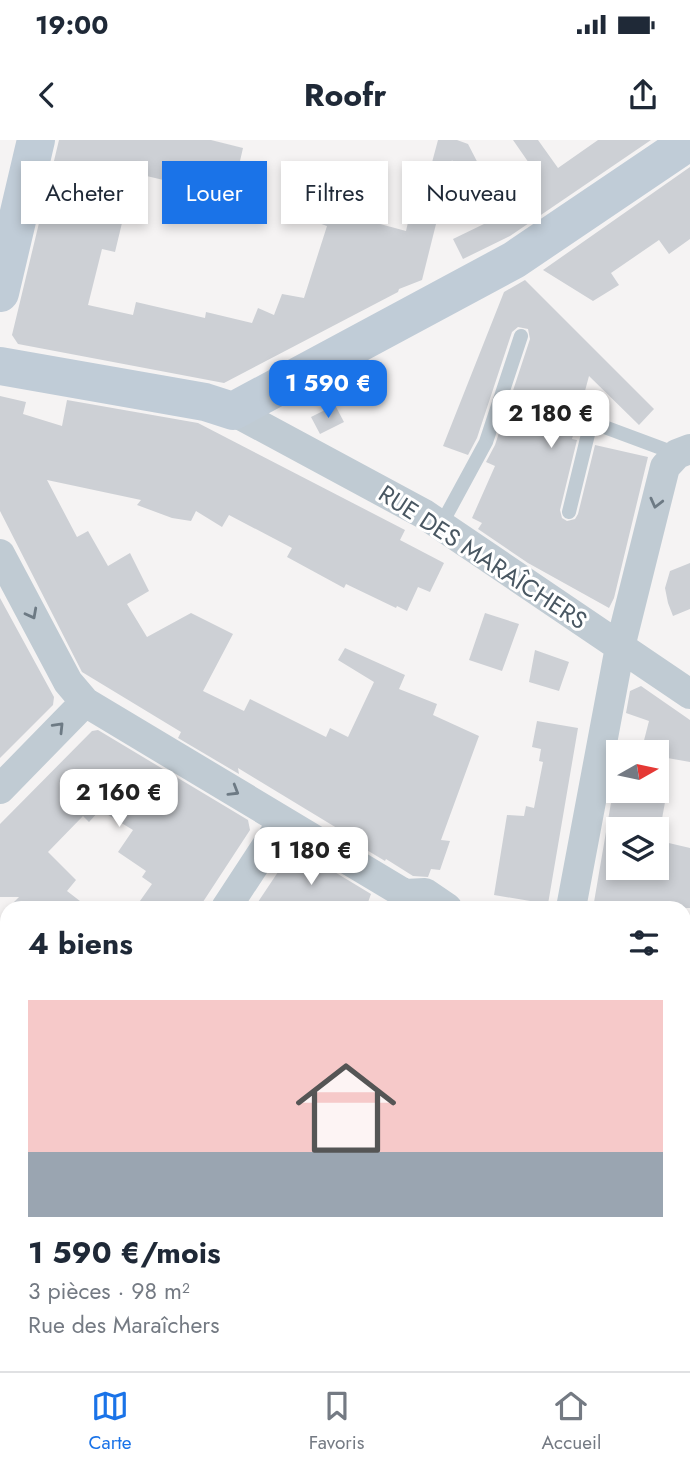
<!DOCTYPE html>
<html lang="fr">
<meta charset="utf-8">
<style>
:root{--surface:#fff;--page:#f6f6f7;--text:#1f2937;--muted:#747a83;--line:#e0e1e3;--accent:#1a73e8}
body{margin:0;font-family:Jost,sans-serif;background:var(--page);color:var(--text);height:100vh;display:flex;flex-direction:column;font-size:26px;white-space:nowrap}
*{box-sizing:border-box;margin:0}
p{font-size:23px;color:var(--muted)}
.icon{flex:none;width:38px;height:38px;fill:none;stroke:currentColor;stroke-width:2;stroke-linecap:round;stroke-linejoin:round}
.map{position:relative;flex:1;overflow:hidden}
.side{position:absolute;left:0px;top:761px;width:691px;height:471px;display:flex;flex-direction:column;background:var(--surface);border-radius:21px 21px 0 0;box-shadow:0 4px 10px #0003}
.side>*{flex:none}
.banner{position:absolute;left:21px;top:21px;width:649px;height:63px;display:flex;gap:14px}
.needle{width:46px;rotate:81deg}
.fabs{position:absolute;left:606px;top:600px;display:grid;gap:14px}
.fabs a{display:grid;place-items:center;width:63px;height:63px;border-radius:0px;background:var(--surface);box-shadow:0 4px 10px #0003;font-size:35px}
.price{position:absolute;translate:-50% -60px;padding:0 16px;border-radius:14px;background:#fff;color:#222;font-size:23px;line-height:46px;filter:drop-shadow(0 2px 4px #0008)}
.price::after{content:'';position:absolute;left:50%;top:42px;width:21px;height:16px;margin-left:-10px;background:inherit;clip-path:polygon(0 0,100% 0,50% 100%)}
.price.on{background:var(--accent);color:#fff}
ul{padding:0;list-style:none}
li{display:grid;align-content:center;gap:14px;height:371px;padding:0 28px}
li span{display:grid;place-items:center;height:217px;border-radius:0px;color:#555}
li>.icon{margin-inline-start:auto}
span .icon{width:126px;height:126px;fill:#fffc;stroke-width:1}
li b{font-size:30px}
h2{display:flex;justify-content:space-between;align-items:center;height:84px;padding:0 28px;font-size:30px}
.chip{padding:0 24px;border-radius:0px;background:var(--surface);box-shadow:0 4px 10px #0003;font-size:24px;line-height:63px}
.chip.on{background:var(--accent);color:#fff}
.status{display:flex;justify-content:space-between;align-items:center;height:49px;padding:0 35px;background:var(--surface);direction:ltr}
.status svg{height:19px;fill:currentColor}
header{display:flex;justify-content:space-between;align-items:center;height:91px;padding:0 28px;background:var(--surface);font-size:32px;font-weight:700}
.menu{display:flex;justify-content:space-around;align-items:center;height:98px;border-top:2px solid var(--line);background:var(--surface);font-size:19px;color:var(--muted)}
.menu a{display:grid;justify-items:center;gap:4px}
.menu .on{color:var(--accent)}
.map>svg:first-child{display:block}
</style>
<div class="status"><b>19:00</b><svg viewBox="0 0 49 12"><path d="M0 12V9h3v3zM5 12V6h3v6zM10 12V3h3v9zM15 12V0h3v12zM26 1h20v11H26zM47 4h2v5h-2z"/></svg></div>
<header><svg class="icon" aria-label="back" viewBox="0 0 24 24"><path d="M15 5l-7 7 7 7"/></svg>Roofr<svg class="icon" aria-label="share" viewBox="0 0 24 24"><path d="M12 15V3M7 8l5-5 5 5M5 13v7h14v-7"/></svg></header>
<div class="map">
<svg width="690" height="1231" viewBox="0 0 690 1231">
<rect width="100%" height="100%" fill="#f5f3f3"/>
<path fill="#cdd0d5" d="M59 0H211L243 8 240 21 263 27 256 62 134 33 115 112 102 109 88 165 133 175 136 162 205 178 206 172 252 183 258 168 274 175 282 154 304 158 327 86 310 80 325 41 365 54 358 78 406 91 411 69 419 71 438 0H457L468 4 500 66 540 39 513 0H538L558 28 598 0H651L510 96 463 119 453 99 486 83 452 20 422 140 399 149 398 152 224 243 18 204 12 195Z
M690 27V99L669 114 659 100 611 133 619 145 593 161 543 130Z
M525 140 654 269 639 285 589 236 572 299 577 300 560 370 562 378 567 381 575 379 578 374 595 305 648 317 614 458 609 468 528 423 478 389 482 383 472 378 495 326 486 322 495 305 530 199 528 189 518 187 512 192 477 298 468 315 443 306 504 152Z
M0 256 26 262 23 274 62 286 67 260 198 283 405 390 400 400 444 423 430 452 418 447 407 471 397 466 396 468 346 444 344 448 287 417 292 408 229 375 222 387 196 371 191 381 172 378 137 365 141 360 47 340 77 397 88 391 108 426 130 413 149 451 127 464 147 497 191 473 233 494 203 551 244 571 250 559 326 597 330 588 348 597 374 542 338 520 345 508 405 535 399 549 437 564 433 575 479 596 441 700 450 701 440 730 431 729 428 737 413 736 386 719 385 721 350 700 355 699 238 628 239 634 178 598 181 592 82 532 0 371Z
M335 265 344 282 320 294 311 277Z
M690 423V469L673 476 668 463 665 448 670 431Z
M0 458 54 557 53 565 0 618Z
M485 473 519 484 502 531 469 520Z
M535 510 569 522 559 551 529 542Z
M641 546 690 580V622L656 616V612H641L649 581 626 573 630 551Z
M537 581 578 588 548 764 494 755 507 675 524 676 526 666 534 668 543 622 539 621 541 609 532 607Z
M98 590 248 680 250 690 199 768H135L152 744 142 737 146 731 118 712 133 690 100 670 89 682 83 676 48 712 76 740 67 751 89 768H8L19 757H0V684L92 591Z
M613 651H667L660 690H618V728H656V700L690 708V768H593Z
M300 711 371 754 366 768H254L290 714Z"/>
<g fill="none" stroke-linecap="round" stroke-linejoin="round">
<path stroke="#c0cbd3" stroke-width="14" d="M569 372 591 282 677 314
M441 385 486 302 521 196"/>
<path stroke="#c0cbd3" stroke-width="30" d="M233 271 424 374 690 554
M0 414 68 542 85 562 405 754 425 753 447 768
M0 649 85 562
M226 768 283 681
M571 768 620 507 665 327 677 314 690 309
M0 979 7 983
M684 1096 690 1088
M392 1225 401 1231
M122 1231 126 1225
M592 1231 595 1225"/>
<path stroke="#c0ccd7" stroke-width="38" d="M0 153 36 0
M0 226 205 262 233 271 514 120 690 1"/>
</g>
<defs><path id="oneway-chevron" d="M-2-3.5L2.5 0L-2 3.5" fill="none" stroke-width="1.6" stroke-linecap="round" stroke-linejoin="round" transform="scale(1.75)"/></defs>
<g stroke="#6d7a84">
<use href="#oneway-chevron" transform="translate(656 363) rotate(104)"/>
<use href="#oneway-chevron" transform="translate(32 474) rotate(62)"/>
<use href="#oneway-chevron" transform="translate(59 587) rotate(-46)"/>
<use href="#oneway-chevron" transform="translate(234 651) rotate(31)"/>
</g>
<g text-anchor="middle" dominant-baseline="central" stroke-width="6" stroke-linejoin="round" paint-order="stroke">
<g font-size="24" fill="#495762" stroke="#fff">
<text transform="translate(483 417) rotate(33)">RUE DES MARAÎCHERS</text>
</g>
</g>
</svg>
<div class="fabs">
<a><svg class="needle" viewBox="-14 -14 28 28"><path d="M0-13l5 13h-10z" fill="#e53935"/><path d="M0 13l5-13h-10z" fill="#747a83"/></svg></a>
<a><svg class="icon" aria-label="layers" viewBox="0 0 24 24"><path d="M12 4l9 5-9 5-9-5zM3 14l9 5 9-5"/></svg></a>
</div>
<b class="price on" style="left:328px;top:280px">1 590 €</b>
<b class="price" style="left:551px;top:310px">2 180 €</b>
<b class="price" style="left:119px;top:689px">2 160 €</b>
<b class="price" style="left:311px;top:747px">1 180 €</b>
<div class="banner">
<a class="chip">Acheter</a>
<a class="chip on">Louer</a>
<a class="chip">Filtres</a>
<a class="chip">Nouveau</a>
</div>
<section class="side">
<h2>4 biens<svg class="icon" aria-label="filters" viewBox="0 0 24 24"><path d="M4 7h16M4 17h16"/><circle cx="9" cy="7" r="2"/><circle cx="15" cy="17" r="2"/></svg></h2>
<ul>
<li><span style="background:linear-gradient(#f6c9c9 70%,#9aa5b1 0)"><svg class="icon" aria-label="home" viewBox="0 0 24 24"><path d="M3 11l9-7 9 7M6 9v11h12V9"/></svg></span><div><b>1 590 €/mois</b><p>3 pièces · 98 m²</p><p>Rue des Maraîchers</p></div></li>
</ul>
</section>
</div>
<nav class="menu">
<a class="on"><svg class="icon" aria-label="map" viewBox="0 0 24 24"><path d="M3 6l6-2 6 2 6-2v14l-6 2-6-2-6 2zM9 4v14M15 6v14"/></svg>Carte</a>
<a><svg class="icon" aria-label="saved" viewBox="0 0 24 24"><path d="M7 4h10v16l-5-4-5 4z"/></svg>Favoris</a>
<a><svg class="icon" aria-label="home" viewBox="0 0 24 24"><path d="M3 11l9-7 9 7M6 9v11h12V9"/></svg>Accueil</a>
</nav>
